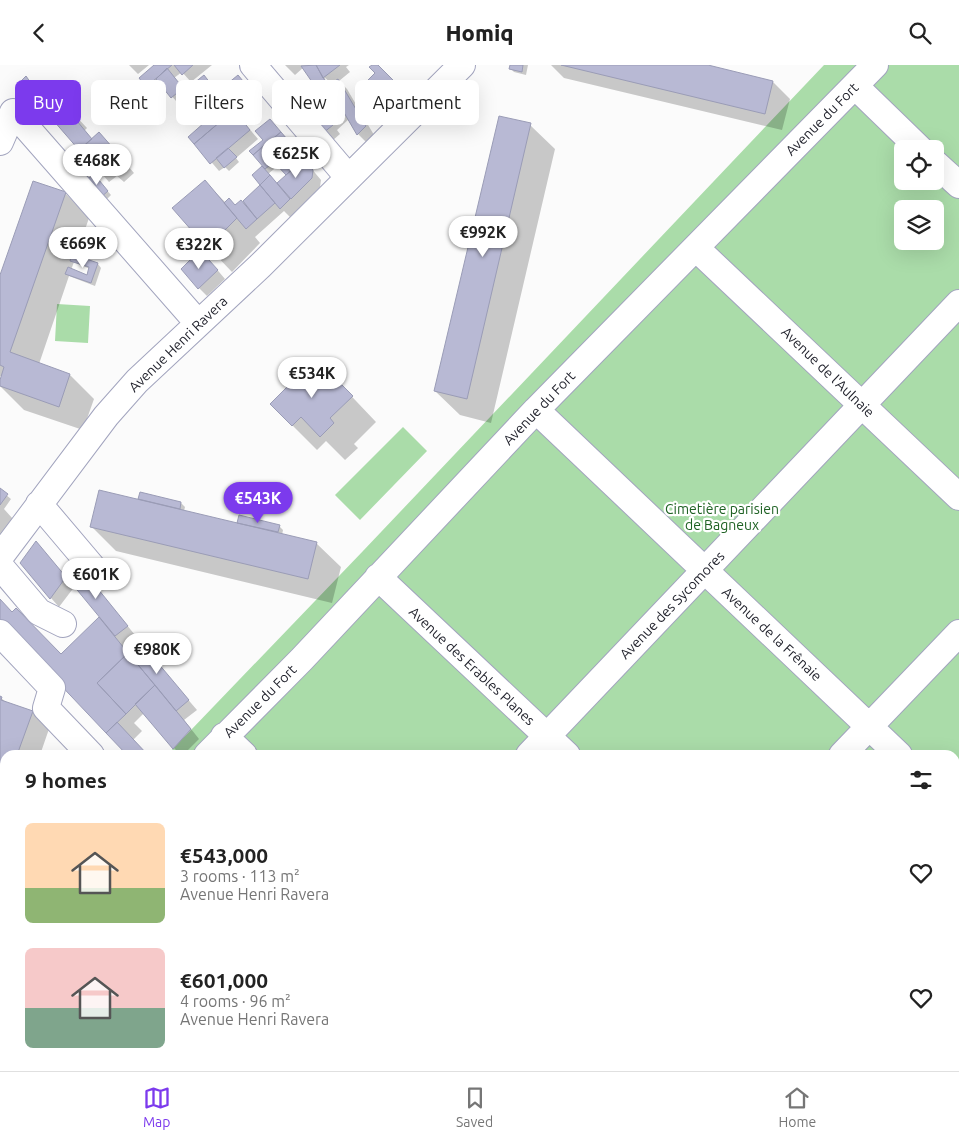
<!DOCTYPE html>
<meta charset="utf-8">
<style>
:root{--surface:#fff;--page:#f6f6f6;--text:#222;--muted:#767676;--line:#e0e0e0;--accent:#7c3aed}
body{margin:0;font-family:Ubuntu,sans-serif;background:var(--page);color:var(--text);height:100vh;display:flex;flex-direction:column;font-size:19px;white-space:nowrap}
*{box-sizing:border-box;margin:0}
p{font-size:16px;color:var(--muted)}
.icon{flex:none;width:28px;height:28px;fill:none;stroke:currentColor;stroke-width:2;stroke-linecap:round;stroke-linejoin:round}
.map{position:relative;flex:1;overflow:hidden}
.drawer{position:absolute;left:0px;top:685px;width:960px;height:321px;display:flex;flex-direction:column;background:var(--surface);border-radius:15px 15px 0 0;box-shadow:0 5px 20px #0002}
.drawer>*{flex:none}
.banner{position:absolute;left:15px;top:15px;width:500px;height:45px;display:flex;gap:10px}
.tools{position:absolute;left:894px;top:75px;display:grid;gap:10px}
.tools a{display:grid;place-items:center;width:50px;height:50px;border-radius:8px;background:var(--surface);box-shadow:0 5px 20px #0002;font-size:25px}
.price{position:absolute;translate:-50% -42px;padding:0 11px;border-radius:18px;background:#fff;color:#222;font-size:16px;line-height:32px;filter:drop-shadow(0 1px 2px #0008)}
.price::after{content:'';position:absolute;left:50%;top:30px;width:15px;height:11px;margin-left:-8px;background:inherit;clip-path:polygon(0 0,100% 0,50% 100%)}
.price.active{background:var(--accent);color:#fff}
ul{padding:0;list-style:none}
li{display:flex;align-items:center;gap:15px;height:125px;padding:0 25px}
li span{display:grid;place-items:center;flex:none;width:140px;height:100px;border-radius:8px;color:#555}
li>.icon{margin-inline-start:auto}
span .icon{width:60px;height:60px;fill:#fffc;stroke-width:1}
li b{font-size:21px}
h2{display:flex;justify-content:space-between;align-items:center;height:60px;padding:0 25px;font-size:21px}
.tag{padding:0 18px;border-radius:8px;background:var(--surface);box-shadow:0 5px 20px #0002;font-size:18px;line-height:45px}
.tag.active{background:var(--accent);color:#fff}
header{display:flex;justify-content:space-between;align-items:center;height:65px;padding:0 25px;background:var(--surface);font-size:22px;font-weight:800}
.dock{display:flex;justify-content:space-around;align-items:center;height:70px;border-top:1px solid var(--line);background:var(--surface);font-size:14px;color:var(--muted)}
.dock a{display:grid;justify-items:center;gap:2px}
.dock .active{color:var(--accent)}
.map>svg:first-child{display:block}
</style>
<header><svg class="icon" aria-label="back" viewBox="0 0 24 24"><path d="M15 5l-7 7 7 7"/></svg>Homiq<svg class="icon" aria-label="search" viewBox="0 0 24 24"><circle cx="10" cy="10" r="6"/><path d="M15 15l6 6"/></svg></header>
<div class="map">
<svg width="959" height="1006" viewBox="0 0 959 1006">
<rect width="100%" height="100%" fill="#fbfbfb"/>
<path fill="#aadca9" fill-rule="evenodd" d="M824 0H959V1006H0V865L5 860V1001H955V690H167L363 486ZM902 84H935V116H902ZM902 144H935V176H902Z
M57 239 90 241 88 278 55 276Z
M403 362 427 386 360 455 335 430Z"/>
<path fill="#0003" fill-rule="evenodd" d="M129 0H149L138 9Z
M156 0H212L191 17 182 7 174 13 185 27 204 12 225 36 213 46 222 57 242 55 258 74 236 93 239 97 229 106 225 102 219 106 190 72 207 57 185 28 176 36 164 22 155 29 143 17Z
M285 0H349L346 2 350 7 339 16 347 24 374 70 366 77 358 69 349 54 337 65 340 69 332 76 324 67 313 31V16L304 2 295 10ZM324 12 332 19 329 21Z
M374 0H376L410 34 389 55 360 25 376 8Z
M511 0H528L526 10 514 7 510 3Z
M551 0H702L773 17 790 34 782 65 564 13Z
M26 13 44 29 64 54 72 47 87 63 84 66 92 75 107 77 134 108 124 117 117 111 109 117 22 17Z
M241 15 246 21 231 33 228 29Z
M141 19 149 26 140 34 132 27Z
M530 60 555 84 491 358 460 350 435 326Z
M264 75 289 77 321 115 320 122 290 152 284 146 255 172 260 178 232 207 208 182 174 143 205 117 226 138 236 141 243 138 262 120 254 110 264 101ZM279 100 288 110 278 119 268 109Z
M97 114 111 130 105 136Z
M65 128 89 153 76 191 98 199 101 203 95 221 69 211 39 299 70 310 94 334 83 365 24 345 0 321 2 312 0 311V214ZM74 197 90 204 87 211 71 205Z
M209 195 225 214 207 231 199 223Z
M298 313 334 321 338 317 376 357 354 379 358 383 345 395 326 376 317 385 271 339Z
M0 425 11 434 4 444 13 454 0 471Z
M141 428 181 438 185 442 184 446 238 459 240 452 279 461 283 465 282 470 316 478 341 502 332 538 116 486 91 461 139 436Z
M37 478 64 510 76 500 85 509 135 570 123 580 126 584 137 575 197 645 184 655 199 674 183 690H181L174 683 144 648 134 658 142 666 133 675 147 690H129L0 554V536L61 591 101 552 75 521 59 542 51 533 22 498Z
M0 632 7 638 32 647 49 664 40 690H5V780H0Z"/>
<path fill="#b8b9d4" stroke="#9a9cb6" d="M154 0H172L146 22 139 13Z
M174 0H193L182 10Z
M316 0H340L323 13Z
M316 0 328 21 319 27 301 1Z
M372 0H378L403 25 380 47 358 25 375 8 369 2Z
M510 0H523L522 7 509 4Z
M561 0H708L773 16 765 49Z
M167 3 183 23 171 33 156 14Z
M204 10 217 27 197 44 183 27Z
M238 10 243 16 227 30 221 24Z
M26 11 33 21 36 19 63 53 72 45 79 54 77 56 92 74 79 85 20 17Z
M338 14 366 61 357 70 328 20Z
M312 16 318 25 311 30 305 23Z
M142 17 146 22 135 31 131 27Z
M328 21 332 28 324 34 319 27Z
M318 25 324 34 319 39 311 30Z
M332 28 342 45 329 56 333 60 323 68 307 49Z
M311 30 319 39 307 49 300 40Z
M205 37 221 56 194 79 188 72 205 57 196 45Z
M234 45 250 65 210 99 194 79Z
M499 51 531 58 467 334 434 326Z
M270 54 281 67 253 90 249 86 263 75 255 66Z
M99 67 127 99 114 110 108 102 100 109 79 85Z
M281 67 293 81 274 97 262 82Z
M293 81 304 94 286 110 274 97Z
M262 82 274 97 265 104 253 90Z
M228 83 237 92 224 103 216 93Z
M304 94 313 105 312 113 291 134 277 118Z
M262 101 270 110 260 120 252 110Z
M94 109 108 126 100 133 85 116Z
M270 110 290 134 280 144 260 120Z
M205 115 237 153 207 183 172 143Z
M33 116 66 127 10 287 70 309 59 342 0 321V315L4 302 0 300V210Z
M260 120 275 138 257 154 243 136Z
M229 133 235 140 241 135 257 154 246 164 224 138Z
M200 185 218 205 198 224 181 204Z
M72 189 98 198 91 218 65 209 68 202 87 210 89 202 70 196Z
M309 294 334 319 338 316 353 331 330 353 334 358 320 372 301 352 292 361 270 339 296 313 293 310Z
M0 423 8 429 0 440Z
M99 425 317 477 308 514 90 462Z
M140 427 181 437 180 444 138 434Z
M239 450 280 460 278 467 237 458Z
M36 476 66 512 50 534 20 498Z
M77 498 128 561 115 571 64 509Z
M0 534 12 547 16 543 61 589 99 552 128 588 97 618 126 649 106 668 0 556Z
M137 573 189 635 176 646 125 584Z
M128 588 155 620 126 649 97 618Z
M155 620 191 664 173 684 135 639Z
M0 631 2 632 1 635 33 646 17 690H5V723L0 737Z
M117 657 148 690H127L106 668Z"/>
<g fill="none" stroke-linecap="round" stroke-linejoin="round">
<g stroke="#a2a4be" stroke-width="28">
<path id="minor" d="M253 0 348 112
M855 21 920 84
M0 77 13 47 198 258
M935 98 959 120
M696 183 959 432
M536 345 899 690
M39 439 94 504
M0 492 106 351 137 316 260 201 462 0
M0 501 39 547 63 559
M378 512 567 690
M0 568 52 623 46 643 91 690
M224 671 244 690
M207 690 302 594 536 345 875 0
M529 690 959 238
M842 690 959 568
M955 743 959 747
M0 803 5 806
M955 904 959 900
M0 910 5 905
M222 1001 227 1006
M570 1001 575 1006
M896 1001 901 1006
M541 1006 545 1001
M858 1006 863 1001"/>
</g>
<use href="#minor" stroke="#fff" stroke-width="26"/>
</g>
<g text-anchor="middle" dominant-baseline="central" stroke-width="4.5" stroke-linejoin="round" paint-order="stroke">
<g font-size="14" fill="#22232d" stroke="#fff">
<text transform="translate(822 54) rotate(-45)">Avenue du Fort</text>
<text transform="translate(178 279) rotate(-44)">Avenue Henri Ravera</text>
<text transform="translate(828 307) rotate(44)">Avenue de l'Aulnaie</text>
<text transform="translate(539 343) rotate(-46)">Avenue du Fort</text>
<text transform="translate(672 540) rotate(-46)">Avenue des Sycomores</text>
<text transform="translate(772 569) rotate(43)">Avenue de la Frênaie</text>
<text transform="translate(472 601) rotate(43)">Avenue des Erables Planes</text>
<text transform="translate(260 636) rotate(-45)">Avenue du Fort</text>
</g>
<g font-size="14" fill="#1e6123" stroke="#fff">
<text x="722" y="444">Cimetière parisien<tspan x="722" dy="16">de Bagneux</tspan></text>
</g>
</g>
</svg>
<div class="tools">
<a><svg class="icon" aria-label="locate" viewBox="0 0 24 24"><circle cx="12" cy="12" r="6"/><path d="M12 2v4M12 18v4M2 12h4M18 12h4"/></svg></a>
<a><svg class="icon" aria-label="layers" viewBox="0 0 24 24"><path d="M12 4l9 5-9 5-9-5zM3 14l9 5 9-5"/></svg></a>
</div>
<b class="price" style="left:296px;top:114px">€625K</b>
<b class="price" style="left:97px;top:121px">€468K</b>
<b class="price" style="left:483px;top:193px">€992K</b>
<b class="price" style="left:83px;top:204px">€669K</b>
<b class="price" style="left:199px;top:205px">€322K</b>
<b class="price" style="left:312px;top:334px">€534K</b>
<b class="price active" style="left:258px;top:459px">€543K</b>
<b class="price" style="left:96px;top:535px">€601K</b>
<b class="price" style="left:157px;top:610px">€980K</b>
<div class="banner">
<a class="tag active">Buy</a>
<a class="tag">Rent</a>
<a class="tag">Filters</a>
<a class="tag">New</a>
<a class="tag">Apartment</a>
</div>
<section class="drawer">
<h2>9 homes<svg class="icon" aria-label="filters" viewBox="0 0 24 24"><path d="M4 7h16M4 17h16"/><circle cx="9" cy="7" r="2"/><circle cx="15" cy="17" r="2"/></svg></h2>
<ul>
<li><span style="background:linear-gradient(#ffd9b3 65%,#8fb573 0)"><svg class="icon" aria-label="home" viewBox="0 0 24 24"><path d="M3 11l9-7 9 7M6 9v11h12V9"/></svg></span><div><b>€543,000</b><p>3 rooms · 113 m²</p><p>Avenue Henri Ravera</p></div><svg class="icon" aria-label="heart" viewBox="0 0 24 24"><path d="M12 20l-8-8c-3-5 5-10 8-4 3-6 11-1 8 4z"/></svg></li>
<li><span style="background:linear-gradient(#f6c9c9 60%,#7fa58c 0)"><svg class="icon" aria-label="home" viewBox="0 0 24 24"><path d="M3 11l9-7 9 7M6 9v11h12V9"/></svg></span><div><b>€601,000</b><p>4 rooms · 96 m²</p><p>Avenue Henri Ravera</p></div><svg class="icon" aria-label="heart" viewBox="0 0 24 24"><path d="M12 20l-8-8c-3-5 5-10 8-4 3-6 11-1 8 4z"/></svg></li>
</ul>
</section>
</div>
<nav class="dock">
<a class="active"><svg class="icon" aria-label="map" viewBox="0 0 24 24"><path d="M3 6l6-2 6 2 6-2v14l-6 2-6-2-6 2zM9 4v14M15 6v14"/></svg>Map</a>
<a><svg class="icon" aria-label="saved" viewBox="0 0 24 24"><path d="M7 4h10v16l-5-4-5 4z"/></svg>Saved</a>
<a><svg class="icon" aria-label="home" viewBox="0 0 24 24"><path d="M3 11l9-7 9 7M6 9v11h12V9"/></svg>Home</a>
</nav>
